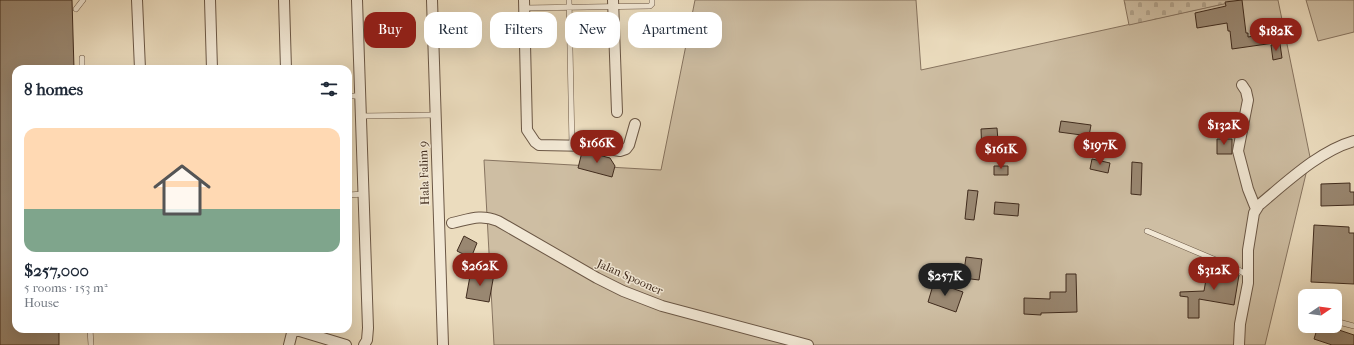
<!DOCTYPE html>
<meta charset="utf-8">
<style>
:root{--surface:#fff;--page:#f2f2f3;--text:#1f2937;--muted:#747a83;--accent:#8f2418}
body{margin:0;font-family:"IM FELL French Canon",serif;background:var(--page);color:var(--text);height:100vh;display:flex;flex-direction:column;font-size:15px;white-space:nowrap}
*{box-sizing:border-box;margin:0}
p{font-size:13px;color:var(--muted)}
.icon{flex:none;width:22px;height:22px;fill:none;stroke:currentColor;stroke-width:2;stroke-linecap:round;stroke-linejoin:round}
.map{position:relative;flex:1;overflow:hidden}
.details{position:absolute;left:12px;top:65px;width:340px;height:268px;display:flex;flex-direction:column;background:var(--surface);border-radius:12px;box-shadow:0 4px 16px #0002}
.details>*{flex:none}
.hud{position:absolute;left:364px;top:12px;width:380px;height:36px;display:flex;gap:8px}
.needle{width:26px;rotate:77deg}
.tools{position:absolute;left:1298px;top:289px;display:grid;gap:8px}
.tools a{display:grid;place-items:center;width:44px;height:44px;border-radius:8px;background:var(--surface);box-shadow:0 4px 16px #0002;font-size:20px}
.price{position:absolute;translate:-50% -34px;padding:0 9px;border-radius:14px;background:var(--accent);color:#fff;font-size:13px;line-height:26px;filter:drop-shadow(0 1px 2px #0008)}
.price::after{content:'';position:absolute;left:50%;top:24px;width:12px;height:9px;margin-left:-6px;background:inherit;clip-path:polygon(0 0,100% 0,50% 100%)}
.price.current{background:#222;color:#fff}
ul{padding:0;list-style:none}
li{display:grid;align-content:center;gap:8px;height:212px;padding:0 12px}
li span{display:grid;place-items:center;height:124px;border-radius:12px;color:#555}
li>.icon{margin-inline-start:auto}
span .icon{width:72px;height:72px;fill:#fffc;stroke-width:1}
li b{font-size:17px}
h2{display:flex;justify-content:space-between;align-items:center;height:48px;padding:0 12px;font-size:17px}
.chip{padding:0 14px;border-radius:12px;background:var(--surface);box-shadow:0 4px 16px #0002;font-size:14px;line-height:36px}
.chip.current{background:var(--accent);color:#fff}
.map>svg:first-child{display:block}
</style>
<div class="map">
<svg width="1354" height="345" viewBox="0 0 1354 345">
<defs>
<pattern id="cemetery-stones" width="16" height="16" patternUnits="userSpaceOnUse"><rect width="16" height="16" fill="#cebea3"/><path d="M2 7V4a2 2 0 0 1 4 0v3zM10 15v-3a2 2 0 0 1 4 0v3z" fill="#b2a38c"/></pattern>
</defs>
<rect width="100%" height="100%" fill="#ebdcbe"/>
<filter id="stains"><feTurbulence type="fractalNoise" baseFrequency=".005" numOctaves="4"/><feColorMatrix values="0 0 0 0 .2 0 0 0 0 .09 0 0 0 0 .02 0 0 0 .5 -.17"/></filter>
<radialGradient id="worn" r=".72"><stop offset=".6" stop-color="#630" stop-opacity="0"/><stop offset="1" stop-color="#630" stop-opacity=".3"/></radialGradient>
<path fill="#cebea3" stroke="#877460" d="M695 0H916L921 70 1241 0H1278L1310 157 1265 345H494L484 160 661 170Z
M1306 0H1354V32L1318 41Z"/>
<path fill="url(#cemetery-stones)" stroke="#877460" d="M1124 0H1236L1237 1 1129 25Z"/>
<path fill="#998771" stroke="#402b1d" d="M0 0H72L74 69H16V329H59V345H0Z
M1242 0 1246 33H1248V37L1272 33 1274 43 1232 49 1230 31H1228L1227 23 1197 28 1195 13 1226 6 1225 2Z
M1280 44 1282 58 1273 60 1271 45Z
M1061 121 1091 125 1089 136 1059 132Z
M997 128 999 154 982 155 981 129Z
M1217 139H1232V154H1217Z
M582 152 591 153 610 158 615 166 612 177 578 168Z
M1092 159 1110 163 1108 173 1090 169Z
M1132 162 1142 163 1141 195 1131 194Z
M994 166H1008V175H994Z
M1350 183V192H1354V205L1321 206V184Z
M968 190 978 191 974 220 965 219Z
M995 202 1019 204 1018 216 994 214Z
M1314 225 1349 227V233H1354V284L1311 282Z
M464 236 477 243 471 258 457 251Z
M966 257 982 259 979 280 963 278Z
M1208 268 1236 273 1239 275 1234 305 1199 299V318H1188V297L1180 296V292L1204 291Z
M483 272 494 274 489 302 466 298 470 276 482 278Z
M1066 274H1076L1077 312 1041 313V315L1024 314V298L1050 299V292H1066Z
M934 282 963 292 956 312 928 302Z
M1318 326H1327L1354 335V345H1332L1314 339Z"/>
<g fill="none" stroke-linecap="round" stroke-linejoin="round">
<g stroke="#6b5745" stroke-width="6">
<path id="service" d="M569 0 572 145
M525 8 650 6 652 4V0
M76 9 83 0
M82 58V69
M348 96H360
M361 116 435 115
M348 195 364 194
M1147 231 1237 269 1247 275
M1302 311 1305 312
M1335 321 1354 326
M90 329 91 345"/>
</g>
<g stroke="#6b5745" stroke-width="12">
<path id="minor" d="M137 0 140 69
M210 0 212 69
M284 0 286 69
M357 0 368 328 367 340 364 345
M432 0 443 345
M524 0 527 130 535 142 539 145 591 146 620 151 626 149 629 145 635 124
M613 0 617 112
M1242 85 1246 91 1248 100 1238 151 1248 189 1256 209
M452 223C470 219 481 214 498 221L597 278 623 291 662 306 808 345
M293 329 346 345
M289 345 293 329
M1239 345 1240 324 1248 283V250L1254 213 1259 205C1287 182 1319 151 1354 141"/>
</g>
<use href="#service" stroke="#f2e8d5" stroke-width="5"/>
<use href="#minor" stroke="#f2e8d5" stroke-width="10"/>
</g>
<g text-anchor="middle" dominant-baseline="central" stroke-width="3" stroke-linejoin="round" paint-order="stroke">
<g font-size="12" fill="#402b1d" stroke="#f2e8d5">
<text transform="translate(424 173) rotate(-92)">Hala Falim 9</text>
<text transform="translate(630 277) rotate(24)">Jalan Spooner</text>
</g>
</g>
<rect width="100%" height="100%" filter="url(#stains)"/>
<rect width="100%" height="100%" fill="url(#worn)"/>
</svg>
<div class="tools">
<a><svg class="needle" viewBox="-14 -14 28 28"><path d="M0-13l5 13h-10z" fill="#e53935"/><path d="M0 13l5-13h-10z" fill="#747a83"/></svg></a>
</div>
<b class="price" style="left:1276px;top:52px">$182K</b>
<b class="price" style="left:1224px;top:146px">$132K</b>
<b class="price" style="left:597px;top:164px">$166K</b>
<b class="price" style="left:1100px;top:166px">$197K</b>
<b class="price" style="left:1001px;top:170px">$161K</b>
<b class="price" style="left:480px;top:287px">$262K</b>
<b class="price" style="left:1214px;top:291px">$312K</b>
<b class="price current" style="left:945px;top:297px">$257K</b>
<div class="hud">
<a class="chip current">Buy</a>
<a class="chip">Rent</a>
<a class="chip">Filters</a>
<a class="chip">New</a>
<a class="chip">Apartment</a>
</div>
<section class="details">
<h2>8 homes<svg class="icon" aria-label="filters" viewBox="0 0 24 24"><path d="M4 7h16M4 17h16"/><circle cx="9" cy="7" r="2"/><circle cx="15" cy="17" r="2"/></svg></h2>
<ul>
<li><span style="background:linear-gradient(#ffd9b3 65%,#7fa58c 0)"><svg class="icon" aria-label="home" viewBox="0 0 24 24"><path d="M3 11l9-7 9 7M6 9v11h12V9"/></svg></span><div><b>$257,000</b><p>5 rooms · 153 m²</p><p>House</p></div></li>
</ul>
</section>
</div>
